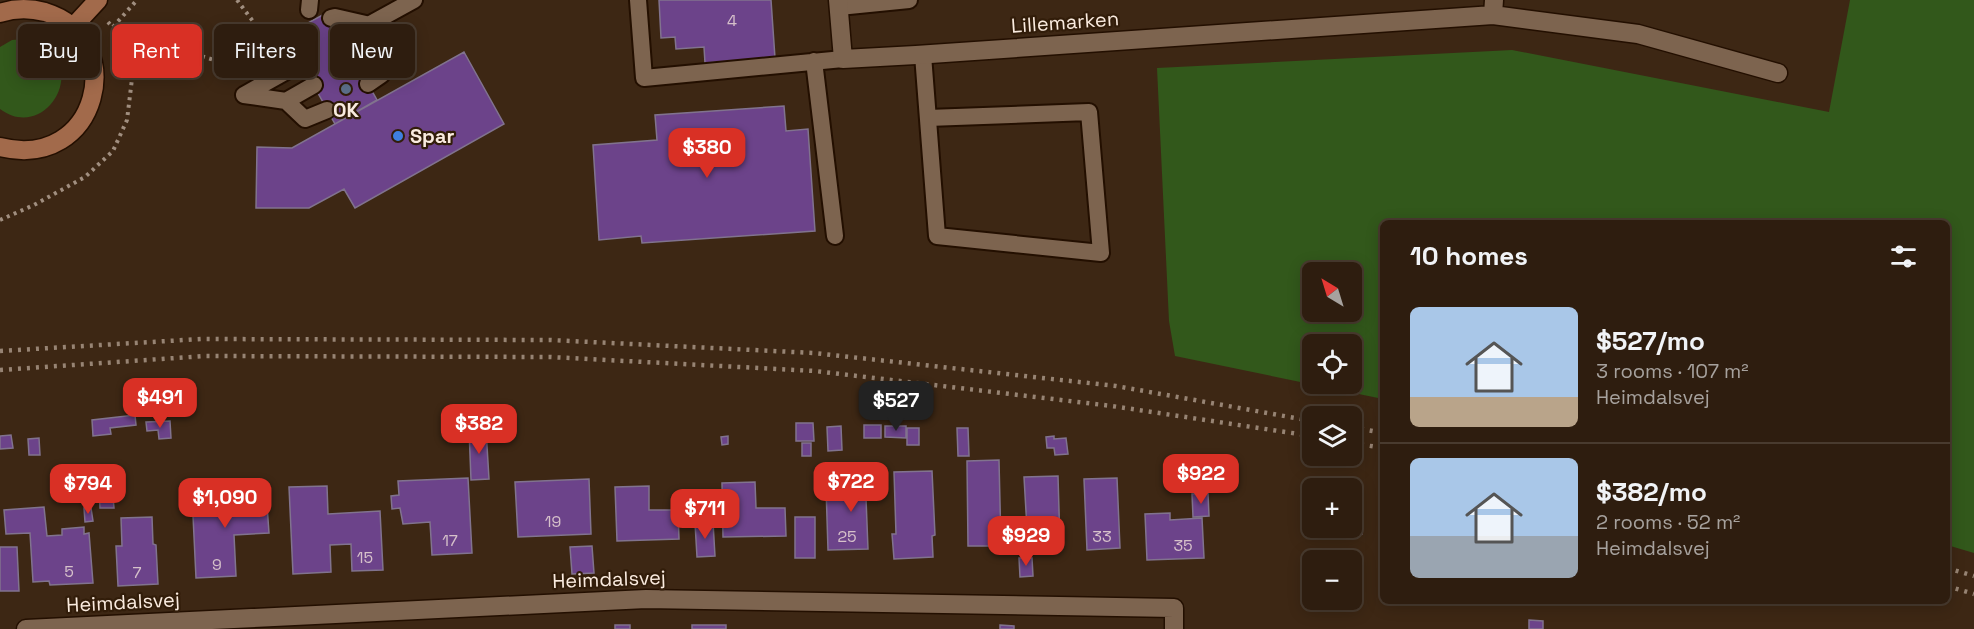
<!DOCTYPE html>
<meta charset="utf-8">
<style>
:root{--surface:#2e1d0f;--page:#3a2a1d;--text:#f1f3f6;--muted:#a7a29e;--line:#493b2f;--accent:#d93025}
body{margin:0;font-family:"Space Grotesk",sans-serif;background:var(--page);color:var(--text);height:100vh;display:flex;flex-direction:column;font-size:22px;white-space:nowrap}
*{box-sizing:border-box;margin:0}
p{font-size:20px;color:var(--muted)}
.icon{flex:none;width:33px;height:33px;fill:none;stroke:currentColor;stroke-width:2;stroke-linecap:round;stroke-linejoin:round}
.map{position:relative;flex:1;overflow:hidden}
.details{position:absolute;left:1380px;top:220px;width:570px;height:384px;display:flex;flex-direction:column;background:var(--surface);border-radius:9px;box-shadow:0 3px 15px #0003,0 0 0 2px var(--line)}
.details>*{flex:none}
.top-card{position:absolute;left:18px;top:24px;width:570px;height:54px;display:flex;gap:12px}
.needle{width:39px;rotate:322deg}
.fabs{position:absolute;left:1302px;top:262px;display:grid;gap:12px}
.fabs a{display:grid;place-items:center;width:60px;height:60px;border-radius:9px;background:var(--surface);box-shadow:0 3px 15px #0003,0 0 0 2px var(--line);font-size:30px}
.price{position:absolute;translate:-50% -51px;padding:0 14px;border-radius:12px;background:var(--accent);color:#fff;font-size:20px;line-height:39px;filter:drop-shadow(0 2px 3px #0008)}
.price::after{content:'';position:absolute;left:50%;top:36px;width:18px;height:14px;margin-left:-9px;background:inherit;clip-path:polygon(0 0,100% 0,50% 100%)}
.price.active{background:#222;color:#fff}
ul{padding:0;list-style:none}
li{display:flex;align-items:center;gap:18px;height:150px;padding:0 30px}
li+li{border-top:2px solid var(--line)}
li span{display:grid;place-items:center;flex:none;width:168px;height:120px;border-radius:9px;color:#555}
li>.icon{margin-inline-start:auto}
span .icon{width:72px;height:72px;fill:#fffc;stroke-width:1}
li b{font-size:26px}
h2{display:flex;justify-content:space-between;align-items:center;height:72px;padding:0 30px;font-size:26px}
.pill{padding:0 21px;border-radius:9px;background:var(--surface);box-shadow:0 3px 15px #0003,0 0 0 2px var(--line);font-size:21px;line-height:54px}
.pill.active{background:var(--accent);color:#fff}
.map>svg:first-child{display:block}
</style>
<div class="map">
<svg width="1974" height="629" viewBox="0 0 1974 629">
<rect width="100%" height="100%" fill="#3d2714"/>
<path fill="#32581b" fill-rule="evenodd" d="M1850 0H1974V553L1947 545V224H1383V399L1175 356 1169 321 1157 68 1512 50 1829 112ZM1312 273H1352V312H1312ZM1312 345H1352V384H1312Z
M25 39C97 56 48 145 0 109V47L12 40Z"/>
<path fill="#6c438a" stroke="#81738e" stroke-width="1.5" d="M659 0H771L775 58 705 63 704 47 676 49 675 37 661 38Z
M328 12 377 100 335 124 286 35Z
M464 52 504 124 355 208 344 189 309 208H256L257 147 292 148Z
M784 106 786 131 808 129 815 231 642 243 641 236 599 240 593 145 657 140 655 115Z
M135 415 136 425 110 428 111 434 93 436 92 420Z
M170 421 171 438 159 439 158 430 147 431 146 422Z
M796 423H813L814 441H796Z
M864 425H881V438H864Z
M841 426 842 450 828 451 827 427Z
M885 426H906V438L885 437Z
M907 428H919V445H907Z
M957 428H968L969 456H958Z
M469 429H486L489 479 471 480Z
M11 435 13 448 0 449V436Z
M728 436V444L722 445 721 437Z
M1054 436V439L1066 438 1068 454 1055 455 1054 448H1047L1046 437Z
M39 438 40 455H29L28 439Z
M802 443H811V456H802Z
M999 460 1001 546H968L967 461Z
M859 471H879L880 498H866L868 549 828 550 826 487 860 486Z
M932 471 935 535 932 536 933 557 894 559 892 534H896L894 472Z
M1058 476 1060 544 1028 546 1024 477Z
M468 478 472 553 432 555 430 522 403 524 400 508 392 509 391 496 399 495 398 481Z
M1117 478 1120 548 1087 550 1084 479Z
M589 479 591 534 518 537 515 482Z
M755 482 756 508H785L786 536 723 537 722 483Z
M112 486 114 508H100L99 487Z
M327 486 328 514 380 511 383 570 352 571 351 544 330 545 331 572 293 574 289 487Z
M649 486V510H678L679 539 617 541 615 487Z
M266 491 269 533 234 535 236 576 196 578 192 495Z
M1208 493 1209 516 1193 517 1192 494Z
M44 507 47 536 62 535V529L84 527V534L89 533 93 583 50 585 49 581 33 582 30 533 6 534 4 510Z
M84 508H91L93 521 85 522Z
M1170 513V520L1202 518 1204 558 1147 560 1145 514Z
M1352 514 1363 515 1362 534 1308 530 1309 518 1312 519V528H1352Z
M152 517 153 544 156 545 158 584 118 586 116 546H122L121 518Z
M795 517H815V558H795Z
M713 522 715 556 697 557 695 523Z
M592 546 594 573 572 574 570 547Z
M0 547H17L19 591H0Z
M1019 558H1032L1033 576 1020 577Z
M1529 620 1543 621V629H1529Z
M615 625H630V629H615Z
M692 625H726V629H692Z
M1000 625 1014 626V629H1000Z"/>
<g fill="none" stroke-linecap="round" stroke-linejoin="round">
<g stroke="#230f00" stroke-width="20">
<path id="lane" d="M638 0 644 78 843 59
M839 7 909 0
M309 10 310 0
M331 18 335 17 370 25 381 75 368 84
M343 39 414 0
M923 55 937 236 1101 253 1089 112 928 118
M256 59 289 41
M355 60 375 49
M814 61 835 236
M244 95 286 101 314 85
M244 95 301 63
M286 101 305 119 327 110"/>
</g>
<g stroke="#230f00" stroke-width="21">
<path id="street" d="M838 0 843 59 916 55 1493 15 1494 0
M1493 15 1638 34 1778 73
M26 629 646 599 1174 608V629"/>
</g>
<g stroke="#230f00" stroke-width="21">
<path id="secondary" d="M0 13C15 8 30 8 45 12 130 38 99 172 0 147
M73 27 98 0"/>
</g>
<path stroke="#a18f80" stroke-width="4" stroke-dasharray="3 4.5" stroke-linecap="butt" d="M237 0 255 24 264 30
M113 27 137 0
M123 37 135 35 236 67
M0 220 34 205 85 177 113 151 127 120 132 79 124 40 108 22"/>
<use href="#lane" stroke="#7d644f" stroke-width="16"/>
<use href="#street" stroke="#7d644f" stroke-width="18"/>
<use href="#secondary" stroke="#a26a4b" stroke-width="18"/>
<path stroke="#978474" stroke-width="4.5" stroke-dasharray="3 6" stroke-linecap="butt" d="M0 351 201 339 550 340 814 353 1116 386 1312 421
M0 370 205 356 550 357 815 371 1112 406 1312 436
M1352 427 1383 433
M1352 443 1383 448
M1947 568 1974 576
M1947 586 1974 594"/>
</g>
<circle fill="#5c6f8a" stroke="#321d0a" stroke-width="2" cx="346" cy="89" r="6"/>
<circle fill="#3f7fe0" stroke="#321d0a" stroke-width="2" cx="398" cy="136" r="6"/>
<g text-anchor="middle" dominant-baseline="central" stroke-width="4.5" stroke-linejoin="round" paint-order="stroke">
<g font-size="16" fill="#d6c1ca">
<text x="732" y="20">4</text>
<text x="553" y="521">19</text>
<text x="847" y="536">25</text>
<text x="1102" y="536">33</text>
<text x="450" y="540">17</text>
<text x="1183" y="545">35</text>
<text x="365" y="557">15</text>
<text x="217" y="564">9</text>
<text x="69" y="571">5</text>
<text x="137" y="572">7</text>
</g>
<g font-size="20" fill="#faebdf" stroke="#321d0a">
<text transform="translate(1065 22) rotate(-4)">Lillemarken</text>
<text transform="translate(609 579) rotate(-2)">Heimdalsvej</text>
<text transform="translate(123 602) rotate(-3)">Heimdalsvej</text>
</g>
<g font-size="20" font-weight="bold" fill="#faebdf" stroke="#321d0a">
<text x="346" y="110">OK</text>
<text x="410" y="136" text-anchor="start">Spar</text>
</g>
</g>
</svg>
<div class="fabs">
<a><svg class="needle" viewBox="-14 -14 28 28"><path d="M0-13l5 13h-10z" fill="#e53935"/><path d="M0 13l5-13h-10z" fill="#a7a29e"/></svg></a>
<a><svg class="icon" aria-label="locate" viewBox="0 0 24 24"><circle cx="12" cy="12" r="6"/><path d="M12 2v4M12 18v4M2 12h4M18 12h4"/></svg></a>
<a><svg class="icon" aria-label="layers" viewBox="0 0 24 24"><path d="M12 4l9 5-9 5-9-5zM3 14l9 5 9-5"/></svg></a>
<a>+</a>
<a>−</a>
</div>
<b class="price" style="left:707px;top:179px">$380</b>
<b class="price" style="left:160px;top:429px">$491</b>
<b class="price active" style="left:896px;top:432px">$527</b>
<b class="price" style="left:479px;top:455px">$382</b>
<b class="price" style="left:1201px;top:505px">$922</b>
<b class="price" style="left:851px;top:513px">$722</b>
<b class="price" style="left:88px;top:515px">$794</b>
<b class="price" style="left:225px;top:529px">$1,090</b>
<b class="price" style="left:705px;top:540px">$711</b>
<b class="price" style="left:1026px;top:567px">$929</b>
<div class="top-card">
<a class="pill">Buy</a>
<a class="pill active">Rent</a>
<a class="pill">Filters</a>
<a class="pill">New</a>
</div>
<section class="details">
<h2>10 homes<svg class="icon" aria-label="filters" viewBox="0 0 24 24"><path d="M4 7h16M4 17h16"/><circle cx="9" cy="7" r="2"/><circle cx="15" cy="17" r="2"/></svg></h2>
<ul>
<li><span style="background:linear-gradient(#a9c7e8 75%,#b9a48a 0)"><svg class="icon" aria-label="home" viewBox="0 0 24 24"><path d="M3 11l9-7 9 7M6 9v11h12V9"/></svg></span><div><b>$527/mo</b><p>3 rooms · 107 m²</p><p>Heimdalsvej</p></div></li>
<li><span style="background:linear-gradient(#a9c7e8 65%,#9aa5b1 0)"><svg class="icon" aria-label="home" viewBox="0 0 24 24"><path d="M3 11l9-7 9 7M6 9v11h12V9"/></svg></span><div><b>$382/mo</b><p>2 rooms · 52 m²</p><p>Heimdalsvej</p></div></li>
</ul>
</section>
</div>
